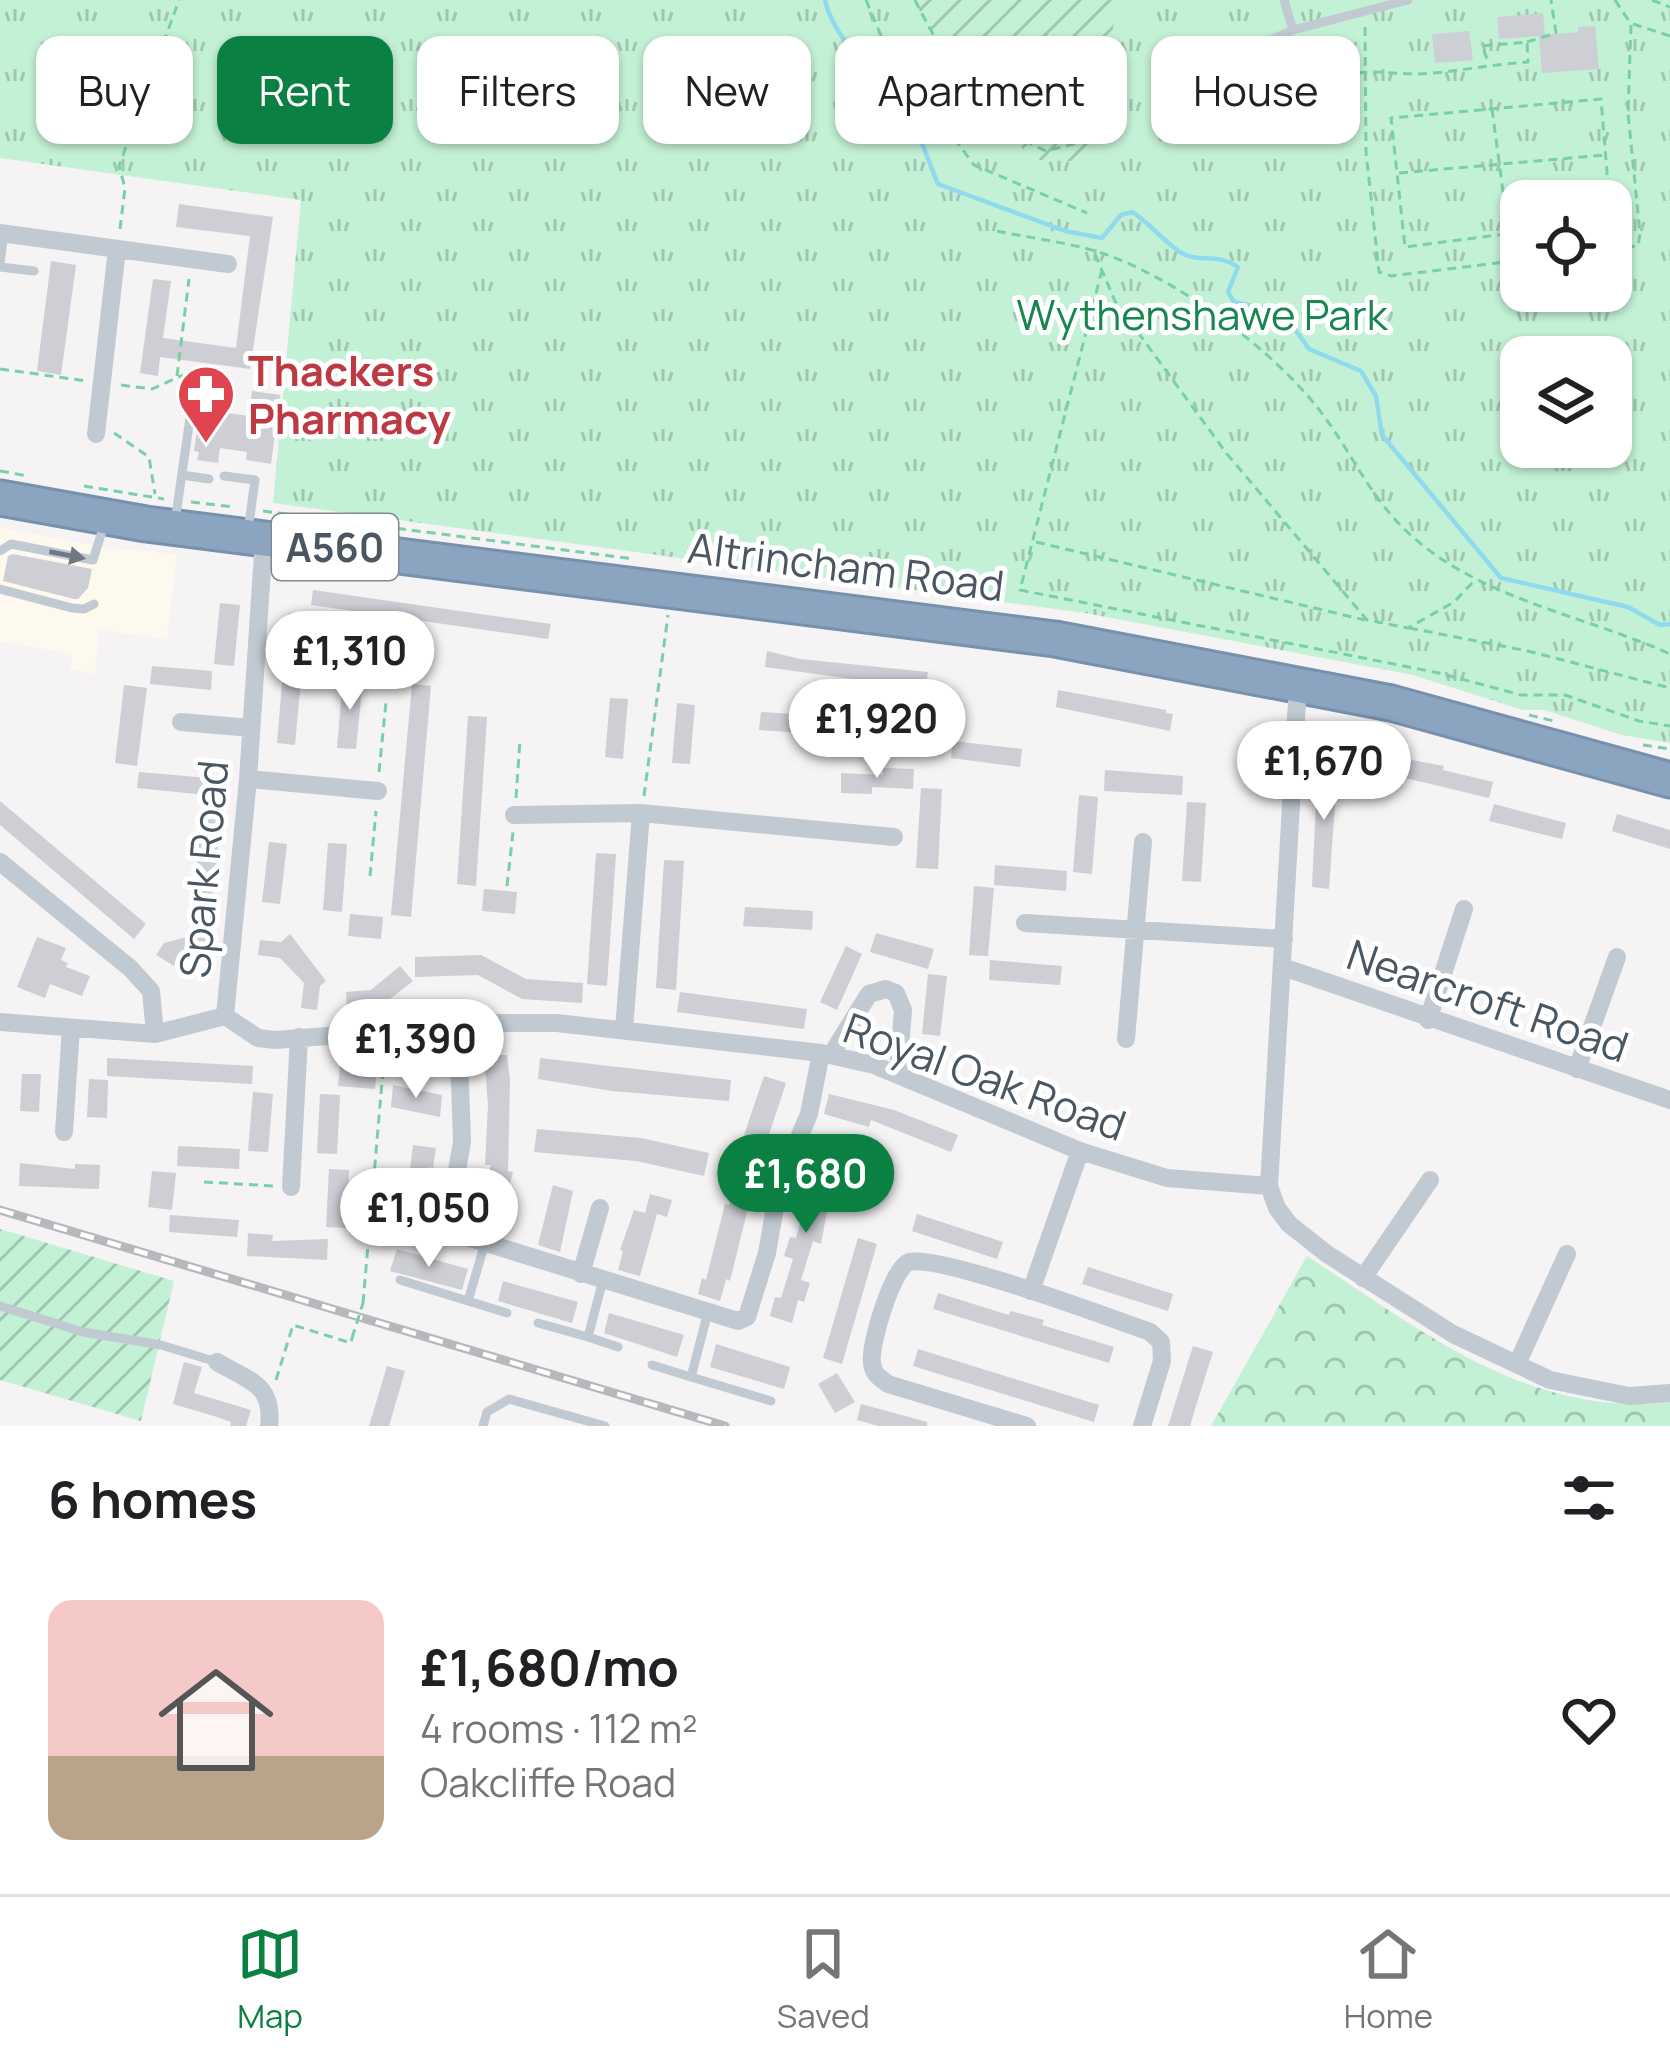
<!DOCTYPE html>
<meta charset="utf-8">
<style>
:root{--surface:#fff;--page:#f2f2f2;--text:#202124;--muted:#757577;--line:#e0e0e0;--accent:#0b8043}
body{margin:0;font-family:Manrope,sans-serif;background:var(--page);color:var(--text);height:100vh;display:flex;flex-direction:column;font-size:45px;white-space:nowrap}
*{box-sizing:border-box;margin:0}
p{font-size:39px;color:var(--muted)}
.icon{flex:none;width:66px;height:66px;fill:none;stroke:currentColor;stroke-width:2;stroke-linecap:round;stroke-linejoin:round}
.map{position:relative;height:1426px;overflow:hidden}
.sheet{display:flex;flex-direction:column;background:var(--surface);flex:1}
.sheet>*{flex:none}
.guide{position:absolute;left:36px;top:36px;width:1599px;height:108px;display:flex;gap:24px}
.tools{position:absolute;left:1500px;top:180px;display:grid;gap:24px}
.tools a{display:grid;place-items:center;width:132px;height:132px;border-radius:24px;background:var(--surface);box-shadow:0 3px 9px #0004;font-size:60px}
.price{position:absolute;translate:-50% -102px;padding:0 27px;border-radius:42px;background:#fff;color:#222;font-size:39px;line-height:78px;filter:drop-shadow(0 3px 6px #0008)}
.price::after{content:'';position:absolute;left:50%;top:72px;width:36px;height:27px;margin-left:-18px;background:inherit;clip-path:polygon(0 0,100% 0,50% 100%)}
.price.on{background:var(--accent);color:#fff}
ul{padding:0;list-style:none}
li{display:flex;align-items:center;gap:36px;height:300px;padding:0 48px}
li+li{border-top:3px solid var(--line)}
li span{display:grid;place-items:center;flex:none;width:336px;height:240px;border-radius:24px;color:#555}
li>.icon{margin-inline-start:auto}
span .icon{width:144px;height:144px;fill:#fffc;stroke-width:1}
li b{font-size:51px}
h2{display:flex;justify-content:space-between;align-items:center;height:144px;padding:0 48px;font-size:51px}
.pill{padding:0 42px;border-radius:24px;background:var(--surface);box-shadow:0 3px 9px #0004;font-size:42px;line-height:108px}
.pill.on{background:var(--accent);color:#fff}
.tabs{display:flex;justify-content:space-around;align-items:center;height:168px;border-top:3px solid var(--line);background:var(--surface);font-size:33px;color:var(--muted)}
.tabs a{display:grid;justify-items:center;gap:6px}
.tabs .on{color:var(--accent)}
.map>svg:first-child{display:block}
</style>
<div class="map">
<svg width="1670" height="1426" viewBox="0 0 1670 1426">
<defs>
<pattern id="forest-crowns" width="20" height="18" patternUnits="userSpaceOnUse" patternTransform="scale(3)"><rect width="20" height="18" fill="#c3f1d5"/><path d="M2 6a3 3 0 1 1 6 0M12 15a3 3 0 1 1 6 0" fill="none" stroke="#a0c6b0"/></pattern>
<pattern id="park-tufts" width="24" height="20" patternUnits="userSpaceOnUse" patternTransform="scale(3)"><rect width="24" height="20" fill="#c3f1d5"/><path d="M3 7l-1-3M5 7V3M7 7l1-3M15 17l-1-3M17 17v-4M19 17l1-3" fill="none" stroke="#a0c6b0"/></pattern>
<pattern id="garden-furrows" width="10" height="10" patternUnits="userSpaceOnUse" patternTransform="scale(3)"><rect width="10" height="10" fill="#c3f1d5"/><path d="M-1 1l2-2M0 10L10 0M9 11l2-2" fill="none" stroke="#a0c6b0"/></pattern>
</defs>
<rect width="100%" height="100%" fill="#f5f3f3"/>
<path fill="#fdf9ef" d="M0 528 116 549 177 554 167 639 99 630 95 674 70 669 72 654 0 641Z"/>
<path fill="url(#forest-crowns)" d="M1307 1256C1418 1328 1529 1419 1670 1402V1426H1211Z"/>
<path fill="url(#park-tufts)" fill-rule="evenodd" d="M0 0H1670V743L1622 735 1544 710H1523L1413 675 1085 613 273 503 301 200 0 158ZM1521 201H1611V291H1521ZM1521 357H1611V447H1521Z"/>
<path fill="url(#garden-furrows)" d="M913 0H1118L1089 162 1040 160 993 129Z
M0 1229 174 1281 141 1421 0 1380Z"/>
<g fill="none" stroke-linecap="round" stroke-linejoin="round">
<path stroke="#90daee" stroke-width="4.5" d="M825 0C833 38 876 76 901 106 919 127 927 159 938 184L1065 231 1102 238 1121 215 1132 212C1150 223 1163 241 1180 252 1198 264 1216 252 1238 267L1228 292 1234 302 1283 312 1309 349 1361 371 1376 396 1382 435 1501 578 1628 607 1660 625 1670 624"/>
</g>
<path fill="#cdcfd5" d="M1543 13 1545 35 1578 32V27L1595 26 1599 69 1542 73 1539 36 1499 39 1497 17Z
M1469 31 1473 60 1435 63 1432 34Z
M179 204 273 217 250 369 160 357 158 376 140 373 153 279 171 281 163 338 236 348 250 236 176 227Z
M51 261 76 265 61 375 37 371Z
M252 391 280 395 271 464 246 460 247 452 220 448 218 463 197 460 199 452 194 451 200 409 249 416Z
M13 554 92 569 88 588 78 599H74L3 581 8 556Z
M313 590 551 624 548 639 311 605Z
M220 603 240 605 234 666 214 664Z
M288 613 307 615 295 745 277 743Z
M767 651 800 659 928 672 925 689 765 667Z
M152 666 212 671 211 690 150 684Z
M343 677 363 679 356 749 337 748Z
M412 684 431 686 411 917 391 915Z
M124 685 147 688 137 766 115 763Z
M1058 690 1166 710V713L1173 714 1170 731 1056 707Z
M610 698 628 699 623 759 605 757Z
M930 698 950 700 945 739 925 736Z
M677 703 695 705 690 764 672 763Z
M761 712 819 716 818 734 759 730Z
M468 716 487 717 476 886 457 884Z
M953 741 1022 749 1020 767 951 758Z
M1371 747 1369 752 1444 766 1443 770 1493 782 1489 798 1347 764 1351 749Z
M1318 759 1338 762 1329 889 1312 887Z
M883 768 914 769 913 789 872 787V794L841 793V773L883 775Z
M1105 770 1183 776 1182 795 1104 791Z
M139 772 208 778 206 795 137 788Z
M921 788 942 789 938 869 916 868Z
M1079 795 1098 797 1092 874 1073 872Z
M202 800 223 802 212 898 194 896Z
M0 801 146 924 134 939 0 825Z
M1187 802 1206 803 1201 882 1182 881Z
M1494 804 1566 823 1562 839 1489 821Z
M1617 814 1670 830V849L1612 831Z
M269 842 287 844 280 904 262 902Z
M328 843 347 844 342 912 323 910Z
M596 853 616 854 607 986 587 984Z
M664 860 684 861 676 990 656 988Z
M995 865 1067 871 1066 891 994 885Z
M974 886 994 888 988 956 969 955Z
M484 889 517 892 515 914 482 911Z
M745 907 813 911 812 930 743 926Z
M350 914 383 917 381 939 348 936Z
M876 933 934 949 928 969 870 952Z
M290 934 326 981 320 986 317 1010 301 1008 304 983 280 958 258 955 260 940 281 942Z
M194 935 208 937 205 956 192 954 178 959 174 966 156 955 164 943Z
M37 937 66 948 61 960 68 963 66 967 90 976 82 996 50 984 45 998 17 987Z
M846 946 862 954 837 1010 820 1002Z
M481 955 526 979 583 983 582 1003 522 999 478 975 415 977V957Z
M990 960 1062 966 1060 985 989 980Z
M400 966 413 981 380 1007 347 1010 346 992 371 990Z
M928 974 947 976 940 1036 922 1034Z
M680 992 807 1009 804 1029 677 1012Z
M484 1055H507L510 1080 508 1171 513 1172 504 1211 498 1209 493 1231 470 1224 475 1207 479 1208 491 1165H485L488 1105Z
M107 1058 253 1066 252 1084 107 1076Z
M540 1058 731 1080 729 1101 612 1091 538 1079Z
M340 1066 377 1068 375 1089 338 1086Z
M22 1074H41L39 1112 20 1111Z
M764 1076 786 1083 764 1150 753 1188 758 1189 752 1209 748 1208 730 1281 726 1279 720 1301 698 1294 702 1278 706 1280 725 1204 729 1205 740 1164 736 1163 743 1138Z
M89 1079 108 1080 107 1118 87 1117Z
M393 1085 442 1095 440 1117 391 1107Z
M253 1092 273 1094 268 1152 248 1151Z
M320 1094 340 1095 337 1154 317 1153Z
M829 1094 894 1110 958 1135 951 1152 871 1120 869 1127 824 1114Z
M537 1129 641 1138 709 1153 704 1176 636 1161 534 1152Z
M413 1145 436 1148 433 1168 428 1167 422 1210 400 1207 404 1168 410 1169Z
M178 1146 240 1149 239 1169 177 1166Z
M815 1151 837 1157 823 1205 828 1206 821 1244 813 1241 801 1280 810 1283 804 1302 798 1300 792 1323 770 1316 775 1297 781 1298 793 1259 784 1256 790 1237 796 1238 808 1196 802 1195Z
M20 1163 75 1169V1164L100 1165 99 1189 19 1186Z
M329 1169 349 1170 346 1228 326 1227Z
M152 1171 176 1173 172 1210 148 1207Z
M553 1185 573 1191 560 1252 538 1245Z
M650 1194 672 1200 667 1217 657 1214 640 1276 618 1270 623 1251 620 1250 634 1210 645 1213Z
M917 1214 1003 1242 997 1259 912 1231Z
M170 1215 239 1220 237 1237 169 1232Z
M248 1233 273 1235 272 1241 328 1239 327 1260 247 1256Z
M858 1238 877 1244 842 1364 823 1358Z
M397 1249 468 1269 462 1290 390 1271Z
M1088 1267 1173 1294 1168 1311 1082 1284Z
M503 1281 578 1302 572 1323 498 1301Z
M938 1293 1009 1315 1010 1311 1044 1320 1042 1325 1114 1347 1109 1363 933 1309Z
M609 1313 684 1335 677 1357 604 1333Z
M716 1344 790 1367 784 1389 710 1367Z
M1193 1346 1213 1352 1195 1409 1190 1426H1168Z
M918 1349 1099 1405 1094 1422 913 1366Z
M184 1362 202 1367 194 1393 251 1410 246 1426H230L231 1422 217 1417 173 1404Z
M387 1366 405 1371 389 1426H369Z
M837 1373 855 1402 835 1413 818 1384Z
M861 1404 927 1422V1426H878L857 1420Z"/>
<g fill="none" stroke-linecap="round" stroke-linejoin="round">
<g stroke="#7690ad" stroke-width="39">
<path id="highway" d="M0 498 146 524 1055 639 1391 703 1670 780"/>
</g>
<path stroke="#7ad0a6" stroke-width="3" stroke-dasharray="9 6" stroke-linecap="butt" d="M866 0 884 43 974 165 1087 213
M915 0C944 58 983 124 1046 151L1081 142
M1652 0 1670 7
M1633 24 1670 36
M1365 27 1366 152 1379 272 1391 276 1521 260
M1527 42 1556 33 1551 0
M1317 90C1361 60 1386 78 1434 73 1466 70 1496 64 1528 62L1527 42 1482 46 1489 64
M1492 109 1512 259
M1399 173 1605 155
M120 229 125 188 119 166 179 0
M997 231C1034 239 1077 243 1113 257 1184 285 1269 347 1317 407 1352 451 1369 499 1414 538 1485 600 1586 616 1670 654
M1521 232 1405 247 1391 118 1601 99 1611 221
M1611 249 1638 246 1640 234 1628 113 1631 24 1615 0
M1095 254 1115 301 1227 454 1367 620 1408 628 1454 602 1476 579
M1102 270 1020 590 1439 673 1521 695H1565L1639 721 1670 726
M0 369 87 381
M177 376 189 279
M121 385 152 389 183 375
M114 433 149 457 155 494
M0 471 28 476
M84 486 164 499
M191 502 235 507
M263 511 634 559
M1036 542 1365 620
M989 594 995 595 994 605
M1409 628 1528 651 1670 688
M1529 715 1554 721
M1643 745 1670 749
M379 772 386 702
M644 796 668 615
M516 798 520 740
M370 876 376 811
M507 886 513 832
M204 1182 274 1186
M363 1303 385 1047
M276 1380 293 1325 351 1343 352 1338"/>
<path stroke="#c1cad2" stroke-width="9" d="M1284 0 1293 30
M1245 52 1293 30 1408 0
M0 264 4 233
M0 267 34 271
M182 475 209 479
M224 476 255 480 248 531
M175 522 193 397 212 400
M0 551 11 544 93 560 105 522
M0 589 72 608 84 609 94 604
M400 1280 468 1301 485 1243
M468 1301 507 1313
M0 1306 83 1332 161 1345 217 1362
M708 1312 691 1377 771 1401
M538 1323 588 1337 603 1280
M588 1337 618 1347
M652 1365 691 1377
M483 1426 487 1412 509 1399 605 1426"/>
<path stroke="#c1cad2" stroke-width="18" d="M0 233 228 264
M96 434 117 249
M1298 684 1269 1186 1277 1208 1289 1224 1327 1254 1453 1334 1550 1380 1629 1396 1670 1393
M181 722 251 728
M248 779 378 791
M514 815 641 813 894 837
M0 862 130 968 151 991 155 1034
M1025 923 1284 939
M1283 967 1670 1100
M225 1016 258 1038 275 1040 498 1023H557L821 1053 874 1065 1080 1151 1167 1178 1269 1186
M225 1016 248 779 264 539
M1428 1020 1464 909
M0 1022 155 1034 225 1016
M458 1026 462 1142 447 1227 454 1233 738 1321 747 1317 767 1253 779 1185 809 1114 821 1053
M624 1029 641 813
M1126 1039 1143 842
M831 1055 869 994 886 989 896 993 903 1010 898 1075
M1577 1069 1617 957
M64 1132 71 1028
M291 1187 299 1037
M581 1274 600 1208
M1363 1278 1430 1180
M1031 1291 1080 1151
M217 1362C249 1381 274 1384 269 1426
M1517 1364 1567 1254
M1027 1426 888 1384C880 1378 873 1374 872 1363 869 1345 893 1267 909 1262 939 1254 1111 1318 1150 1332L1161 1342 1162 1361 1142 1426"/>
<use href="#highway" stroke="#8ba5c1" stroke-width="33"/>
<g stroke="#b5b8bd" stroke-width="9">
<path id="rail" d="M0 1210 725 1426"/>
</g>
<use href="#rail" stroke="#fff" stroke-width="4.5" stroke-dasharray="14" stroke-linecap="butt"/>
<path stroke="#7ad0a6" stroke-width="3" stroke-dasharray="9 6" stroke-linecap="butt" d="M352 1338 363 1303"/>
</g>
<defs><path id="oneway-solid" d="M-6-.8H1V-3.2L6.5 0L1 3.2V.8H-6Z" transform="scale(3)"/></defs>
<use fill="#6e7983" href="#oneway-solid" transform="translate(67 555) rotate(11)"/>
<defs>
<g id="pharmacy-pin" transform="scale(3)"><path d="M0 17L-7.5 6A9.5 9.5 0 1 1 7.5 6Z" fill="#e0444e" stroke="#fff"/><path d="M-2-6h4v4h4v4h-4v4h-4v-4h-4v-4h4Z" fill="#fff"/></g>
</defs>
<g fill-rule="evenodd">
<use href="#pharmacy-pin" x="206" y="394"/>
</g>
<g text-anchor="middle" dominant-baseline="central" stroke-width="10" stroke-linejoin="round" paint-order="stroke">
<rect fill="#fff" stroke="#808990" stroke-width="3" x="272" y="514" width="126" height="66" rx="9"/>
<g font-size="39" font-weight="bold" fill="#4a5661">
<text x="335" y="547">A560</text>
</g>
<g font-size="42" fill="#17864f" stroke="#fff">
<text x="1202" y="314">Wythenshawe Park</text>
</g>
<g font-size="42" font-weight="bold" fill="#be3a42" stroke="#fff" text-anchor="start">
<text x="248" y="370">Thackers<tspan x="248" dy="48">Pharmacy</tspan></text>
</g>
<g font-size="42" fill="#4a5661" stroke="#fff">
<text transform="translate(846 566) rotate(7)">Altrincham Road</text>
<text transform="translate(203 869) rotate(-85)">Spark Road</text>
<text transform="translate(1488 1000) rotate(19)">Nearcroft Road</text>
<text transform="translate(985 1076) rotate(20)">Royal Oak Road</text>
</g>
</g>
</svg>
<div class="tools">
<a><svg class="icon" aria-label="locate" viewBox="0 0 24 24"><circle cx="12" cy="12" r="6"/><path d="M12 2v4M12 18v4M2 12h4M18 12h4"/></svg></a>
<a><svg class="icon" aria-label="layers" viewBox="0 0 24 24"><path d="M12 4l9 5-9 5-9-5zM3 14l9 5 9-5"/></svg></a>
</div>
<b class="price" style="left:350px;top:713px">£1,310</b>
<b class="price" style="left:877px;top:781px">£1,920</b>
<b class="price" style="left:1324px;top:823px">£1,670</b>
<b class="price" style="left:416px;top:1101px">£1,390</b>
<b class="price on" style="left:806px;top:1236px">£1,680</b>
<b class="price" style="left:429px;top:1270px">£1,050</b>
<div class="guide">
<a class="pill">Buy</a>
<a class="pill on">Rent</a>
<a class="pill">Filters</a>
<a class="pill">New</a>
<a class="pill">Apartment</a>
<a class="pill">House</a>
</div>
</div>
<section class="sheet">
<h2>6 homes<svg class="icon" aria-label="filters" viewBox="0 0 24 24"><path d="M4 7h16M4 17h16"/><circle cx="9" cy="7" r="2"/><circle cx="15" cy="17" r="2"/></svg></h2>
<ul>
<li><span style="background:linear-gradient(#f6c9c9 65%,#b9a48a 0)"><svg class="icon" aria-label="home" viewBox="0 0 24 24"><path d="M3 11l9-7 9 7M6 9v11h12V9"/></svg></span><div><b>£1,680/mo</b><p>4 rooms · 112 m²</p><p>Oakcliffe Road</p></div><svg class="icon" aria-label="heart" viewBox="0 0 24 24"><path d="M12 20l-8-8c-3-5 5-10 8-4 3-6 11-1 8 4z"/></svg></li>
</ul>
</section>
<nav class="tabs">
<a class="on"><svg class="icon" aria-label="map" viewBox="0 0 24 24"><path d="M3 6l6-2 6 2 6-2v14l-6 2-6-2-6 2zM9 4v14M15 6v14"/></svg>Map</a>
<a><svg class="icon" aria-label="saved" viewBox="0 0 24 24"><path d="M7 4h10v16l-5-4-5 4z"/></svg>Saved</a>
<a><svg class="icon" aria-label="home" viewBox="0 0 24 24"><path d="M3 11l9-7 9 7M6 9v11h12V9"/></svg>Home</a>
</nav>
